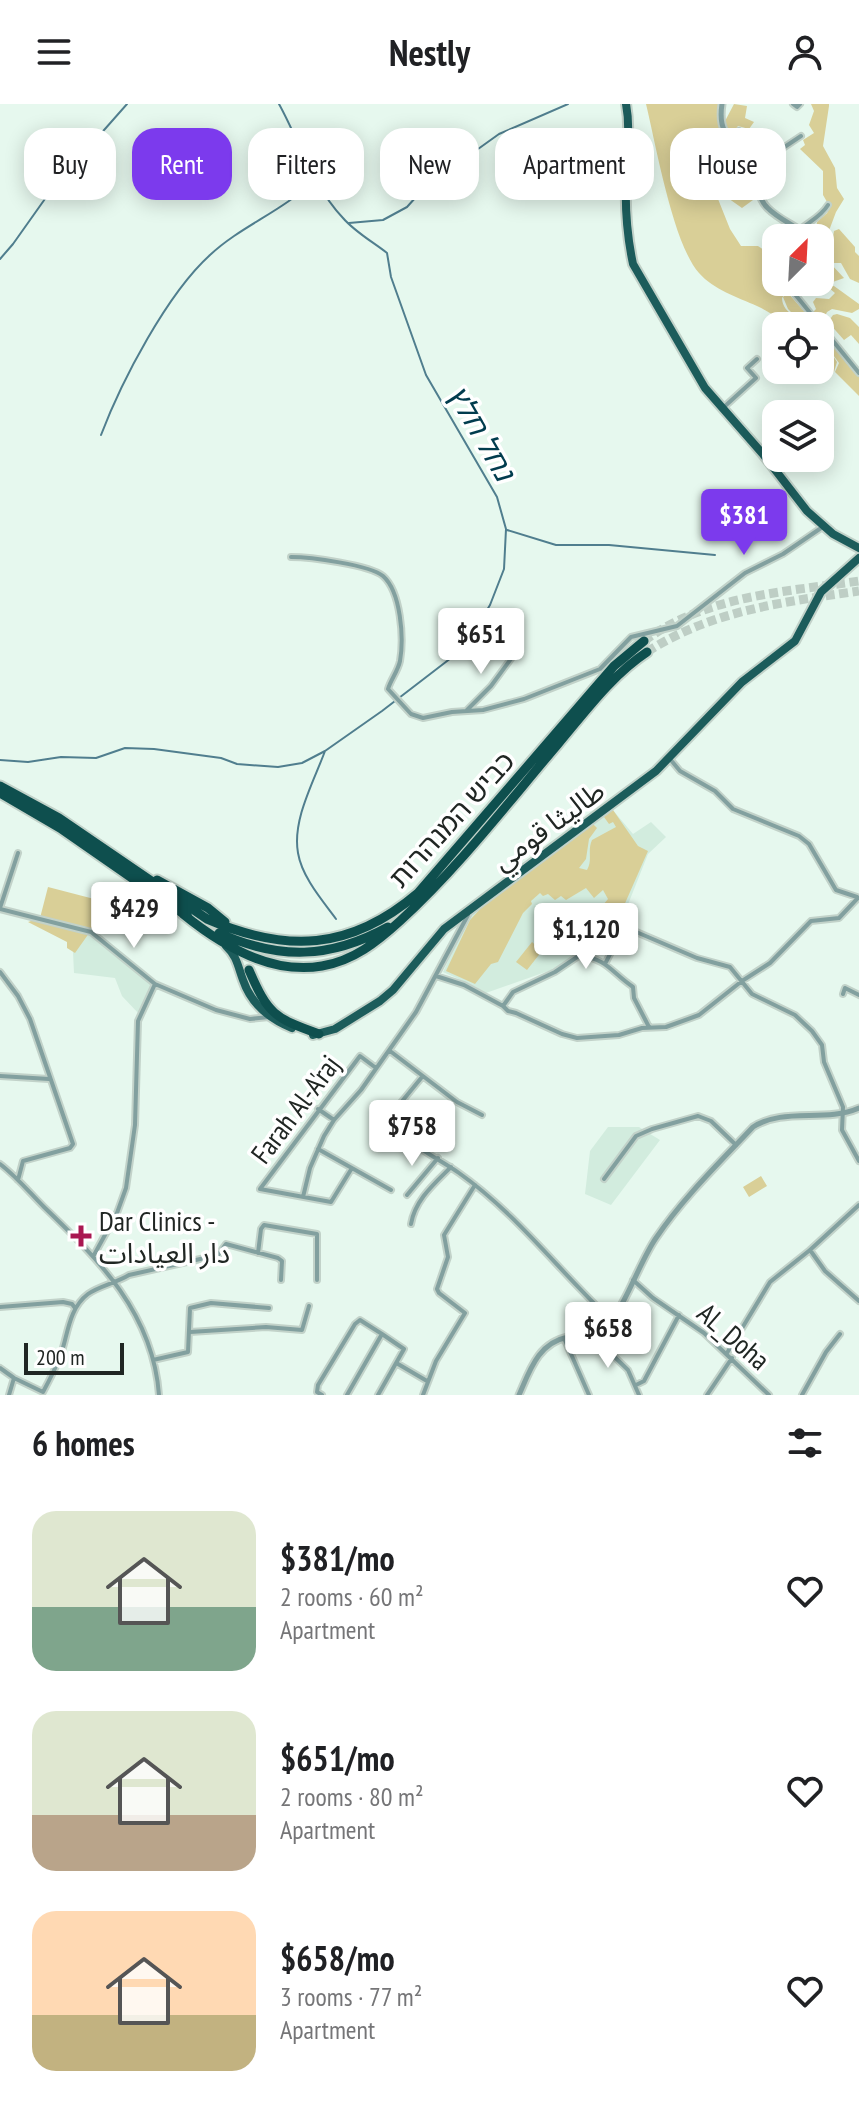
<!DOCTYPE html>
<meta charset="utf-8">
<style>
:root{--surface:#fff;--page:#f6f6f6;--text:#202124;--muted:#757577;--accent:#7c3aed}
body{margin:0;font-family:"PT Sans Narrow","Noto Sans Arabic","Noto Sans Hebrew",sans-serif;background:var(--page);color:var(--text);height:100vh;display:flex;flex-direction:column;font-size:30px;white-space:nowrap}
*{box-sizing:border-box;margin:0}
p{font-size:26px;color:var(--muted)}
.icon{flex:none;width:44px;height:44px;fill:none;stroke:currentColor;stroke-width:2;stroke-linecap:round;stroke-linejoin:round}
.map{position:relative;height:1291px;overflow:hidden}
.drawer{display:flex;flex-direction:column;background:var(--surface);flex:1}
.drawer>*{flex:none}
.hud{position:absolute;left:24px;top:24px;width:812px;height:72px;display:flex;gap:16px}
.needle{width:52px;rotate:24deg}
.buttons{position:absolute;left:762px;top:120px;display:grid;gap:16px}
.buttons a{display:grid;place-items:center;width:72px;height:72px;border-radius:16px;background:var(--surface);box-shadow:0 4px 20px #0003;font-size:40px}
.scale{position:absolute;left:24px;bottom:20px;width:100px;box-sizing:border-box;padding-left:8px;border:4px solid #202623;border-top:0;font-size:22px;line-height:28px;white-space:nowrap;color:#202623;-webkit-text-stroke:6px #fff;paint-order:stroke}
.price{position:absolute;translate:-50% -68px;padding:0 18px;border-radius:8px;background:#fff;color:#222;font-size:26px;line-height:52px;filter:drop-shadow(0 2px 4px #0008)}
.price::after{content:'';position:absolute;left:50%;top:48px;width:24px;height:18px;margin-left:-12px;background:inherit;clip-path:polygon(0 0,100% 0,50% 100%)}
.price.on{background:var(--accent);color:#fff}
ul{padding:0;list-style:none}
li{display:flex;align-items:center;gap:24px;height:200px;padding:0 32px}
li span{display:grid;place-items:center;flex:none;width:224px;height:160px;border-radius:24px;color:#555}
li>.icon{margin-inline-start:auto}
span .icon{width:96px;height:96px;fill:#fffc;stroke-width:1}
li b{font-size:34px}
h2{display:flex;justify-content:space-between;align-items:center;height:96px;padding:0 32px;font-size:34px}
.chip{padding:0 28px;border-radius:24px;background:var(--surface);box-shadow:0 4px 20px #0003;font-size:28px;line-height:72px}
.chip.on{background:var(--accent);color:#fff}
header{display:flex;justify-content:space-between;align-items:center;height:104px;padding:0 32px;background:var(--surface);font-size:36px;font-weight:600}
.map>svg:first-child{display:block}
</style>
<header><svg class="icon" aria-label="menu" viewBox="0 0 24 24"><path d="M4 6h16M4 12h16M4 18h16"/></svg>Nestly<svg class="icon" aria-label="person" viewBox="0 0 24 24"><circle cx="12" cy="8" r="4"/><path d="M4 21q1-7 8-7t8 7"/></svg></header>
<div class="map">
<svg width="859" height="1291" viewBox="0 0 859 1291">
<rect width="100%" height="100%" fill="#e6f8ee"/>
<path fill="#d2ecde" d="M612 705 633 730 651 718 666 733 648 750 623 813 631 822 615 837 609 848 592 840 554 865 483 890 476 883 443 868 468 813 483 797Z
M89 829 152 882 139 910 122 892 115 874 74 869 73 848Z
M608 1023H639L660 1036 611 1101 585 1090 590 1047Z"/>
<path fill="#d9cf97" d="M646 0H718L720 31 728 40 720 52V32L718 57 712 69 714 67 718 73 716 85 712 80 730 125 741 142H758L776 154V178H781L786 188 782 194C782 202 788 209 795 212L788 205 783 193 788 189 817 222H809L801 215 807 222C783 222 779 212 757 202 737 193 714 186 699 169 673 140 656 41 646 0Z
M734 0 747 2 745 14 754 18 749 25 738 22 730 33 724 19Z
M811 0H829V2L823 42 835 64 837 84 844 95 836 108 827 132 833 133 834 127 839 125 855 143V148L859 152V179L850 175 841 159H834L820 147V140L824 135 821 131 816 134H809L805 128 813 122 816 126 817 118 827 109 830 103 823 91V67L800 45 805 41 803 36 814 29 809 21 814 7Z
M735 81 753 96 742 104 725 92Z
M831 160 844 174 830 179 820 177V168Z
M813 180 834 182 859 200V205L852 209 832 205 827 208 822 219 813 208 816 205 813 198 816 194 829 195 835 189 829 184 824 189H815Z
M837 210 850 214 859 223V240L851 231 844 236 828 218 833 211Z
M820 225 859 272V292L835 268 839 259 828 244 837 258 834 268 820 253Z
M613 706 638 742 648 747 619 813 603 801 608 795 603 786 594 794 586 784 566 796 561 792 555 796 548 790 543 792 540 789 531 797 532 800 523 809 498 858 491 860 475 880 446 867 470 816 481 804 593 720 597 724 589 735 586 755 579 764 587 766C593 756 587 747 592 736L616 723 613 718 609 720 604 713Z
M48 783 98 796 92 825 75 849 67 844V838L28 818 40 814Z
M532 838 542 847 527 866 516 858Z
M761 1072 767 1082 749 1093 743 1083Z"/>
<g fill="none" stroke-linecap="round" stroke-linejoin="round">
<path stroke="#507e8e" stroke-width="2" d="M349 119 383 116 407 103 425 83 499 30 568 0
M0 155 13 140 52 85 127 0
M101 331C122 276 167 190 210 151 242 121 284 107 315 75
M507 426 556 441H609L715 451
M325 647C314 677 292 716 298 749 302 773 322 796 336 815
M0 656 28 658 61 653 96 654 125 644 154 645 221 654 237 660 278 663 302 659 325 647 382 607 464 544 490 501 504 465 506 425 497 393 426 271 391 173 387 149C373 138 355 128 343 114 312 81 300 38 279 0"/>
<path stroke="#becec5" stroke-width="9" stroke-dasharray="9 4.5" stroke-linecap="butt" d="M644 537C707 491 785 488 859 477
M647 548C712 506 784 498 859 487"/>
<g stroke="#c2d2c9" stroke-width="8">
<path id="minor" d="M793 0 797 3 800 0
M718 69 720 54 739 27
M766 69 783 44 801 32
M798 125 805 134
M792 134C802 120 819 116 828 101
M771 142 776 145
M820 150 829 159
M785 178 859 269
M724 303 756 274 747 264 757 255
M291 453C310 453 370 461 383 472 401 488 404 534 400 557 398 567 391 575 388 585L411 610 423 614 452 608 483 606 524 595 600 565 631 533 677 522 745 469 783 450 824 422
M467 606 491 582 513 552
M670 655 680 667 715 687 733 705 799 732 809 740 836 786 857 793
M0 804 18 749
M0 805 91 828 155 880 216 906 250 915 269 913
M606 858C613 845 618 829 634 827L697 854 730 863 752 890 795 911 812 927 822 941 824 958 843 1003 842 1026 859 1057
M0 868 18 892 30 915 73 1040 70 1044 23 1057 18 1076
M436 872 464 881 503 902 508 907 516 909 562 930 577 934 619 931 642 924 666 923 699 911 742 877 770 859 811 817 839 814 858 794
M843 890 845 884 859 891
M503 902 513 888 555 868 580 851C608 856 611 868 633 883L634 894 649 923
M390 947 457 998 482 1011
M0 972 49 975
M422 973 394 1007C402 1042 433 1050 459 1069 517 1110 559 1167 611 1216
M318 1005 334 1016
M318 1045 391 1086
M0 1060C16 1072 29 1088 44 1103 99 1156 153 1209 159 1291
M352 1064 331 1098 260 1085 360 952 376 964
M604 1075 636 1032 652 1025 698 1012 711 1017 736 1041
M407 1091 438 1054
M303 1093 310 1064 324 1032 334 1016 361 986 416 908 468 811
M411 1120C415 1096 434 1080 451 1063
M810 1146 859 1101
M258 1149 261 1125 264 1121 317 1130V1176
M94 1151 117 1109 126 1084 135 1021 138 917 155 880
M633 1176 653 1194 704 1229 769 1291
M0 1203 63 1198 72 1200 75 1204
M190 1228 266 1223 302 1226 309 1202
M592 1231 628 1266 639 1291
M564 1234 589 1291
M727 1249 770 1178 810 1146 825 1167 859 1197
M153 1256 188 1248 190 1204 211 1199 269 1204
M398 1260 427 1277
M0 1264 14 1274
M636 1281 644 1277 679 1211
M9 1291 14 1274 43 1288C49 1277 55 1265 60 1253 68 1232 68 1205 88 1190 99 1182 116 1179 129 1171L218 1151 226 1140 278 1154 282 1157 281 1176
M322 1291 317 1288 318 1281 355 1220 360 1216 382 1230 347 1291
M378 1291 404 1245 382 1230
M423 1291 436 1257 465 1209 439 1189 437 1185 448 1153 444 1131 475 1081
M707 1291 732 1254
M802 1291 826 1248 840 1230"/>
</g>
<g stroke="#c2d2c9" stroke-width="9">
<path id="tertiary" d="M722 0C717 33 733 35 754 53 758 57 762 64 766 69 764 74 762 77 761 82 754 103 785 116 798 125
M519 1291C530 1266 538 1239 568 1233 583 1230 596 1231 608 1220 626 1201 640 1157 656 1134 683 1094 720 1058 753 1023 784 1003 825 1019 859 1004"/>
</g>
<g stroke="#c2d2c9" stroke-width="12">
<path id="primary" d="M626 0C631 26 626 51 626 77 625 105 627 132 633 160L705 284 762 349 807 407 833 430 859 444
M226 842C237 852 238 863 243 876 251 900 270 915 292 924
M313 931 335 925 380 897 393 886 444 825 656 667 742 578 795 537 821 488 859 454"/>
</g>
<g stroke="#c2d2c9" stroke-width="13">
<path id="trunk" d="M0 682 59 714 207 815C286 849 350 847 418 789L594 585 614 562 644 537
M0 689 60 724 188 813
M157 776 208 804 225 818
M183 810C221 841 271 871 322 862 353 857 377 838 400 817 458 764 507 700 558 640 585 608 612 571 647 548
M219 829C279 856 330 855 388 823
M249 866C268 910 274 914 319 930"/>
</g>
<use href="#minor" stroke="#82a09f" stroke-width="4"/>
<use href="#tertiary" stroke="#82a09f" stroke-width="5"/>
<use href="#primary" stroke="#1c5c5b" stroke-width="8"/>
<use href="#trunk" stroke="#0e4f4e" stroke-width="9"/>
</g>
<path fill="#a91751" stroke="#fff" stroke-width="3" d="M77 1120h8v8h8v8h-8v8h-8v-8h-8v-8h8z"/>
<g text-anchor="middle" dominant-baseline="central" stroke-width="7" stroke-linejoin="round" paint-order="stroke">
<g font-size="28" fill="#202623" stroke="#fff">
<text transform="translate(451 715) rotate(-48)">כביש המנהרות</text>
<text transform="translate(548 721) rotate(-36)">طاليثا قومي</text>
<text transform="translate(295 1005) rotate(-53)">Farah Al-A'raj</text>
<text transform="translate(734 1232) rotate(41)">AL_Doha</text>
</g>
<g font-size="28" fill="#202623" stroke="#fff" text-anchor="start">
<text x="99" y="1116">Dar Clinics -<tspan x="99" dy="32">دار العيادات</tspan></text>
</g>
<g font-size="30" font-style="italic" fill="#013c4e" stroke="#fff">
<text transform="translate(482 328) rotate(60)">נחל חלץ</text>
</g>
</g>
</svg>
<div class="buttons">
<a><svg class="needle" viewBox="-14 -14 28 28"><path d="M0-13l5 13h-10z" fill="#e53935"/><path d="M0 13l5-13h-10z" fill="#757577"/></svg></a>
<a><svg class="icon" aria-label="locate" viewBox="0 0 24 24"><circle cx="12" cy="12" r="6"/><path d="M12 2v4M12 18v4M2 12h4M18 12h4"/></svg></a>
<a><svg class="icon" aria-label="layers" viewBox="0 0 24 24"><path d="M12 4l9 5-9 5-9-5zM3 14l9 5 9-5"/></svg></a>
</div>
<div class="scale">200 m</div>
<b class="price on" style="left:744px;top:453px">$381</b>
<b class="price" style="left:481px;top:572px">$651</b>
<b class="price" style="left:134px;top:846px">$429</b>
<b class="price" style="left:586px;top:867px">$1,120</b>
<b class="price" style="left:412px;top:1064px">$758</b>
<b class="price" style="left:608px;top:1266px">$658</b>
<div class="hud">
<a class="chip">Buy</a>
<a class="chip on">Rent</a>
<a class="chip">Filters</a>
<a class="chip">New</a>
<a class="chip">Apartment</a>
<a class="chip">House</a>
</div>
</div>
<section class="drawer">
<h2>6 homes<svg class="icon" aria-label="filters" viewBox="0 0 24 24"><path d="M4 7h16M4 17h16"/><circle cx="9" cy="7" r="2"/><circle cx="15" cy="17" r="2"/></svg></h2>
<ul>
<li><span style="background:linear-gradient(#dfe7d0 60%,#7fa58c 0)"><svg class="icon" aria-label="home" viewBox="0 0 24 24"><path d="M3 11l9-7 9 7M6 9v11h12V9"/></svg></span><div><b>$381/mo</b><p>2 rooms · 60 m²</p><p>Apartment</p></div><svg class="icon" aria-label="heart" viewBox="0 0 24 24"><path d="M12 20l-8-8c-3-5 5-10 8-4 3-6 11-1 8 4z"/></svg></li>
<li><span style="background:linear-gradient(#dfe7d0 65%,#b9a48a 0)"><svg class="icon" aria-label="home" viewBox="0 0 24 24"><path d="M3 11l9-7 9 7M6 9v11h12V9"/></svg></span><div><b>$651/mo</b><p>2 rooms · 80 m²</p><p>Apartment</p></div><svg class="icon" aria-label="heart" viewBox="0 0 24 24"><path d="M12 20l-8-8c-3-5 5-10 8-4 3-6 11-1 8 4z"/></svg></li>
<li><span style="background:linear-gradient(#ffd9b3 65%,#c2b280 0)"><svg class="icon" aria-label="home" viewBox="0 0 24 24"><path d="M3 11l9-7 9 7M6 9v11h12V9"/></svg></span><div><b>$658/mo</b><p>3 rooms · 77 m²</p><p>Apartment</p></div><svg class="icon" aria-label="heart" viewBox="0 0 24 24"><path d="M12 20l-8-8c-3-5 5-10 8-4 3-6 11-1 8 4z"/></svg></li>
</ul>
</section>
